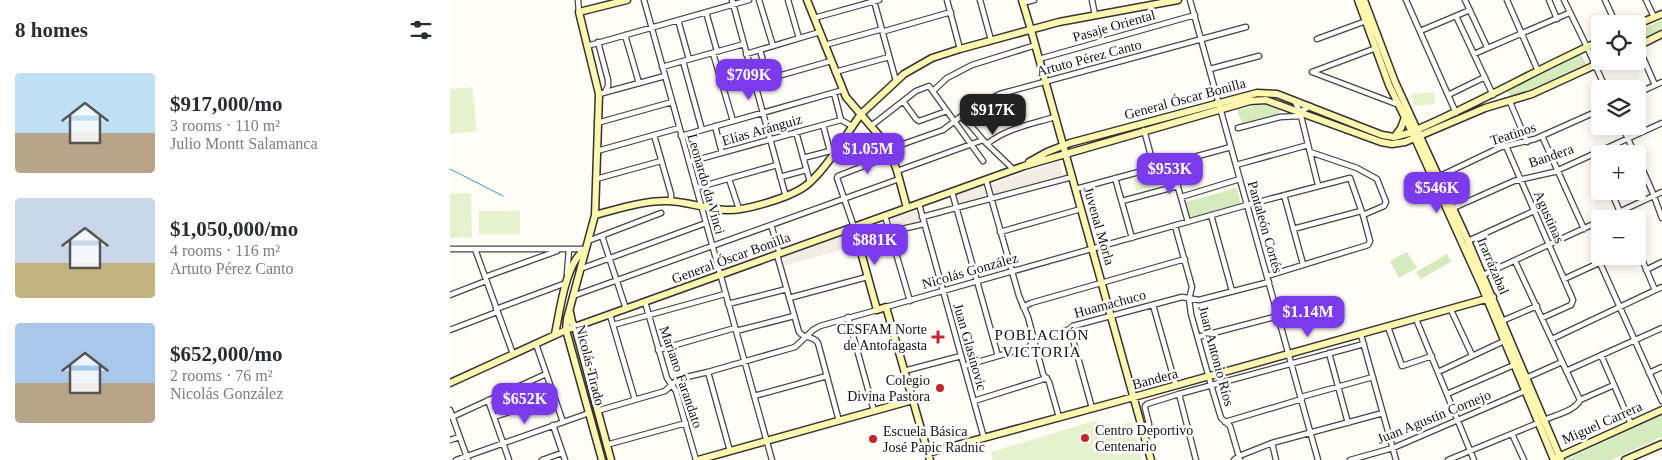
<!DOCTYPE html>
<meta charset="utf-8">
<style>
:root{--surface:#fff;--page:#f2f2f3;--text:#2b2b33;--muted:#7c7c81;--accent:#7c3aed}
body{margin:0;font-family:Georgia,serif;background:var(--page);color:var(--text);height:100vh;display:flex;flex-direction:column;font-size:19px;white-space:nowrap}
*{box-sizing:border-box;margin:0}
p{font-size:16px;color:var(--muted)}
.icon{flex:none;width:28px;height:28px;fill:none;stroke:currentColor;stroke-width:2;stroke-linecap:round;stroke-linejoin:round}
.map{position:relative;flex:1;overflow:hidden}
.panel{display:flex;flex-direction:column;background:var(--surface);width:450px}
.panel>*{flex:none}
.fabs{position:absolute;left:1141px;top:15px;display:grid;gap:10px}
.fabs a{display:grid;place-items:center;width:55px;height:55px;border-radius:5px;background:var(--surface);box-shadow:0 2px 12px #0003;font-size:25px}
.price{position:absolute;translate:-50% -42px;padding:0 11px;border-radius:10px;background:var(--accent);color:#fff;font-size:16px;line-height:32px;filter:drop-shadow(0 1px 2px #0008)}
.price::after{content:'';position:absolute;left:50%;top:30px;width:15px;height:11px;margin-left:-8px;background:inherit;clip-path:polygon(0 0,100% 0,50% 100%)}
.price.active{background:#222;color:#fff}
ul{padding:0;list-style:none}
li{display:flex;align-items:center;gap:15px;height:125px;padding:0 15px}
li span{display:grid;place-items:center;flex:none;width:140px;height:100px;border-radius:5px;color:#555}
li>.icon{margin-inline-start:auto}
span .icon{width:60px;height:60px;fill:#fffc;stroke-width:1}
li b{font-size:21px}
h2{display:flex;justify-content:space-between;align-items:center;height:60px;padding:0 15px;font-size:21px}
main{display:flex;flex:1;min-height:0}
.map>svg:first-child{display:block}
</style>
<main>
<section class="panel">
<h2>8 homes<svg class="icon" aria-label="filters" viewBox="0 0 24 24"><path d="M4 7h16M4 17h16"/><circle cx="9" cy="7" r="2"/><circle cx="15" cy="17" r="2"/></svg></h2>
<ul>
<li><span style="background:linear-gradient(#bfe0f5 60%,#b9a48a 0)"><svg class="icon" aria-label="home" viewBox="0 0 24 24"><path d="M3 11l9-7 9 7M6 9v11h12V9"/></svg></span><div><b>$917,000/mo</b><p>3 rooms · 110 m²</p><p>Julio Montt Salamanca</p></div></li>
<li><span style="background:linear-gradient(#c9d6e8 65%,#c2b280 0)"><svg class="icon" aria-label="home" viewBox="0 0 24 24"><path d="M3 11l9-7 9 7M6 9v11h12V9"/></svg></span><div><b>$1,050,000/mo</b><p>4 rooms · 116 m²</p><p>Artuto Pérez Canto</p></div></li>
<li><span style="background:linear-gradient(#a9c7e8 60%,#b9a48a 0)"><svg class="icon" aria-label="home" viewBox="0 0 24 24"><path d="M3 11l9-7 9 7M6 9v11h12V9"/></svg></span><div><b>$652,000/mo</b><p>2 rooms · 76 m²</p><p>Nicolás González</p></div></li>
</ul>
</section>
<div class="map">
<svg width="1212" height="460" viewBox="0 0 1212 460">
<rect width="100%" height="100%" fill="#fffdf5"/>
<path fill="#d5ebbd" d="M1212 20V32L1190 41 1188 40V31Z
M1131 54 1137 67 1072 96 1061 99 1057 89 1076 79Z
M810 105H817L831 109 828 114 792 123 787 110Z
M787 188 791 205 744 218 740 216 736 202Z
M957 252 967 268 949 278 940 261Z
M997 254 1001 262 971 279 966 272Z
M1212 415V437L1161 460H1115Z"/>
<path fill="#e6f2cf" d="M22 87 27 131 0 134V89Z
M984 92 985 104 963 106 962 94Z
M703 174 707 186 686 191 683 179Z
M21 193 22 237 0 238V194Z
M29 211H70V234H29Z
M643 421 663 425 670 429 674 424 682 422 692 460H543L541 452Z"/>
<path fill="#f1ede2" d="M609 161 613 175 544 195 541 184Z
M533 186 537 197 509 205 507 195Z
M464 211 467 212 471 223 443 231 440 219Z
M398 232 402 234 404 246 334 266 332 257Z"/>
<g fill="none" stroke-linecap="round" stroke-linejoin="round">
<path stroke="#3f96cf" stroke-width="1" d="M0 169 53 196"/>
<g stroke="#444" stroke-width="7">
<path id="street" d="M128 0 129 12
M194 0 322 460
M282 0 336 197
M309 0 323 46
M338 0 349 38
M497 0 510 49
M530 0 541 40
M642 0 645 15
M740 0 868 460
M956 0 1006 113
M1015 0 1037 47
M1057 0 1088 71
M1099 0 1107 19
M1114 0 1137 47 1156 89
M1155 0 1166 24
M1196 0 1204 17
M424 1 446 81
M572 3 584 0
M256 12 267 51
M1006 16 1043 95
M364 18 429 0
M228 20 239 59
M970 31 1020 10
M175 35 189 83
M867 39 916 21
M148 42 158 80V86L155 92
M375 45 429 30 435 31 501 12
M137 46 299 0
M1188 46 1205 85
M310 50 318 79
M263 53 283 121
M296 54 370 32
M1024 54 1119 13
M589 59 745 15
M233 61 252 130
M212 67 294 44
M760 69 809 56
M385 72 439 57
M862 72 949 105
M862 72 926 48
M304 83 381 61
M483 91 497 78 522 65 586 45
M384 93 391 120 402 126
M1188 93 1212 82
M149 94 215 76
M998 95 1035 77
M844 100 850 112 860 106
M453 101 466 119 469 121 497 111
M1060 102 1077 142
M850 112 868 185
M511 117 521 126 533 140 564 170
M147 123 222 102
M373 125 380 151 383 153
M265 126 272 153
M421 126 466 91 479 86 533 161
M1172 126 1185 154
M788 128 830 117 851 116
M694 130 704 167
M346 132 360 182
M204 135 221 194V201
M231 136 393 90
M1092 136 1134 229
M537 144C557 128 582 124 605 117
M1056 146 1123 300 1121 305 1092 318
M439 149 493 130 522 108 550 94 796 27
M147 151 229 128
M860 152 907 168 927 179 936 202 934 206 913 215
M1144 154 1150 167
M353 158 380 151
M1188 159 1202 191 1212 218
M239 162 391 120
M721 163 738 222
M786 165 858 145
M447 171 533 140
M330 177 356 170
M988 177 1051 147 1085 139 1150 110
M665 178 682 238
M146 179 211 161
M279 179 289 209
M536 180 569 296 578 317 593 374 599 382 609 417
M246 188 327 165
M626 189 781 147
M1161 191 1173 219
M502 192 548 356
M834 195 853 264
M731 197 790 179
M672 201 728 186
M469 204 534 438
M1001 209 1064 181 1104 172 1212 123
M761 215 782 291
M435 216 460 301
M472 217 622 177
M1154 219 1212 192
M321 225 330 254
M725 226 742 287 739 299 741 314 761 385 771 418 780 426 790 460
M404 227 387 178 388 176 442 155
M843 229 911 211
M550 232 631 209
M152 236 176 309
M138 241 211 213
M1018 241 1084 211
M408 242 439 232 474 224
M0 249H135
M25 249 63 354
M1188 250 1205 290
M327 255 349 332C354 339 363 335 368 343L389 421
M1065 261 1130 400
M1150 263 1212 401
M130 269 256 223
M1196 270 1212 262
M117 274 119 249
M1033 275 1150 221
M817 276 918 245 920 241 913 215 900 178
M35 277 107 251
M1114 279 1164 256
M0 295 36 281
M123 296 449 179
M339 298 417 277
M195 302 217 378 226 391 246 460
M278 304 337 289
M703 305 726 386
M436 307 797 205 900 178
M573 307 581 303 735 259
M46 309 116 283 117 282
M1001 310 1022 355
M160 315 185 400
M398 317 424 411
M966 319 1024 460
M1052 321 1087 306
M163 325 275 294
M938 327 952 366 982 356
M620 329 642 408
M0 330 47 312
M286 331 344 316
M911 335 946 460
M748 337 828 316
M1102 339 1212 287
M86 344 113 422
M208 350 285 328
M879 353 898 423
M1151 355 1181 424
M514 366 579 347 584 340 620 329 623 326 732 297 749 300 819 282
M454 371 511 356
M1116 371 1212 328
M258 372 280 451
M988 372 1054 341
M1199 373 1212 367
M1076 378 1112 362
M67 387 75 407
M729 394 746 460
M997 394 1064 365
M304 396 377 376
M851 397 923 377
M38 400 59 460
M524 401 597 378
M0 410 18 460
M147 411 215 391 228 379 258 372 345 347 363 330 370 326 427 310
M2 417 96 374
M44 417 104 397
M1094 420C1105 415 1125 411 1130 400L1164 385
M775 422 852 399
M103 425 115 460
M692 426 699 424 695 408V406L697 404 729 394 914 344
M1062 434 1074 460
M0 440 9 437
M822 443 826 460
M156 445 236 423
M6 460 139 413
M92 460 112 453
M784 460 789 456 822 443 933 413
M900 460 943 448 1075 391
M998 460 1088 423"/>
</g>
<g stroke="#333" stroke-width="9">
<path id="secondary" d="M357 0 396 97 438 146 447 171 457 208
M572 0 581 30 701 460
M908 0 939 85 962 132 1032 287 1104 460
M914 0 945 82 1018 241 1111 460
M1188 24 1212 14
M1188 46 1212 34
M945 136 951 128 955 117
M579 162 597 152 620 143 807 93 827 94 932 135 944 137 959 133C1024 106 1085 70 1150 41
M145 215C168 209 192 201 216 201 236 201 255 209 276 210 295 211 343 197 358 184 378 167 395 136 411 114L454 74 482 58 510 49 609 22 728 0
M404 227 427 310 436 307 480 460
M120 312 122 322 125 327 161 460
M105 334C110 311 115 265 134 250
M0 383 116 330 574 166 800 101 816 100 931 142 942 144 955 142 1035 108 1082 94 1154 61
M478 453 684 397 1043 297
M1106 458 1212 410
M152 460 116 330 117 319 145 215 149 94 129 12 177 0
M248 460 463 400
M1175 460 1212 444"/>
</g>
<use href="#street" stroke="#fff" stroke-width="4.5"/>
<use href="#secondary" stroke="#fff6b0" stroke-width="6"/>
</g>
<g fill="#c4262e" stroke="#fff" stroke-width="2">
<path d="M485.5 329.5h5v5h5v5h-5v5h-5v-5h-5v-5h5z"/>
<circle cx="490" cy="388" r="5"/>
<circle cx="635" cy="438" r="5"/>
<circle cx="423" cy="439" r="5"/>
</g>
<g text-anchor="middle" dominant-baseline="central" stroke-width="5" stroke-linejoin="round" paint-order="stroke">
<g font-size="14" fill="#111" stroke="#fff">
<text transform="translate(664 26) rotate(-16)">Pasaje Oriental</text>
<text transform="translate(639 58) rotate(-15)">Artuto Pérez Canto</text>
<text transform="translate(735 99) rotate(-15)">General Óscar Bonilla</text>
<text transform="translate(312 130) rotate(-16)">Elías Aránguiz</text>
<text transform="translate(1063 134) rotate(-18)">Teatinos</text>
<text transform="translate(1101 156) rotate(-19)">Bandera</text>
<text transform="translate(256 184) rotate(74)">Leonardo da Vinci</text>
<text transform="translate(1099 217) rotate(66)">Agustinas</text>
<text transform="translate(649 226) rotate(74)">Juvenal Morla</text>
<text transform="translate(815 227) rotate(74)">Pantaleón Cortés</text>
<text transform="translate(281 258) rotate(-20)">General Óscar Bonilla</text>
<text transform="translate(1043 266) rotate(67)">Irarrázabal</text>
<text transform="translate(520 271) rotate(-16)">Nicolás González</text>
<text transform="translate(660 304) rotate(-15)">Huamachuco</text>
<text transform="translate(520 347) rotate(74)">Juan Glasinovic</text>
<text transform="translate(766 356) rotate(75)">Juan Antonio Ríos</text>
<text transform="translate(140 365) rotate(76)">Nicolás Tirado</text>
<text transform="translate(231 377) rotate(71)">Mariano Farandato</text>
<text transform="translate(705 379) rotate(-15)">Bandera</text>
<text transform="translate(984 417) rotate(-22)">Juan Agustín Cornejo</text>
<text transform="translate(1152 423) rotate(-24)">Miguel Carrera</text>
</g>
<g font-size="14" fill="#111" stroke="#fff" text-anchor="end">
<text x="477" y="329">CESFAM Norte<tspan x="477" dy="16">de Antofagasta</tspan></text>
<text x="480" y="380">Colegio<tspan x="480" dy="16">Divina Pastora</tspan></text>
<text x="645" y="430" text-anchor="start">Centro Deportivo<tspan x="645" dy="16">Centenario</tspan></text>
<text x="433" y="431" text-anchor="start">Escuela Básica<tspan x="433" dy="16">José Papic Radnic</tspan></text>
</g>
<g font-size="15" letter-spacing="1" fill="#111" stroke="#fff">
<text x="592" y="335">POBLACIÓN<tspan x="592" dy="17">VICTORIA</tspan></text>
</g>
</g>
</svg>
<div class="fabs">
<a><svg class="icon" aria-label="locate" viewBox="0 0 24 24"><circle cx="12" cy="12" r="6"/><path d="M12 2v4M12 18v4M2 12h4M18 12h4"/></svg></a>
<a><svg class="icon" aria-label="layers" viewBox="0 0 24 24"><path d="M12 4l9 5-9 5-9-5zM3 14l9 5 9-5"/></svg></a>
<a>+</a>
<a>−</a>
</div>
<b class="price" style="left:299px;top:101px">$709K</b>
<b class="price active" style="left:543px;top:136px">$917K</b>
<b class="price" style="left:418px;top:175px">$1.05M</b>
<b class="price" style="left:720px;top:195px">$953K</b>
<b class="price" style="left:987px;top:214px">$546K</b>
<b class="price" style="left:425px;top:266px">$881K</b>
<b class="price" style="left:858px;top:338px">$1.14M</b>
<b class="price" style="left:75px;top:425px">$652K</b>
</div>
</main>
